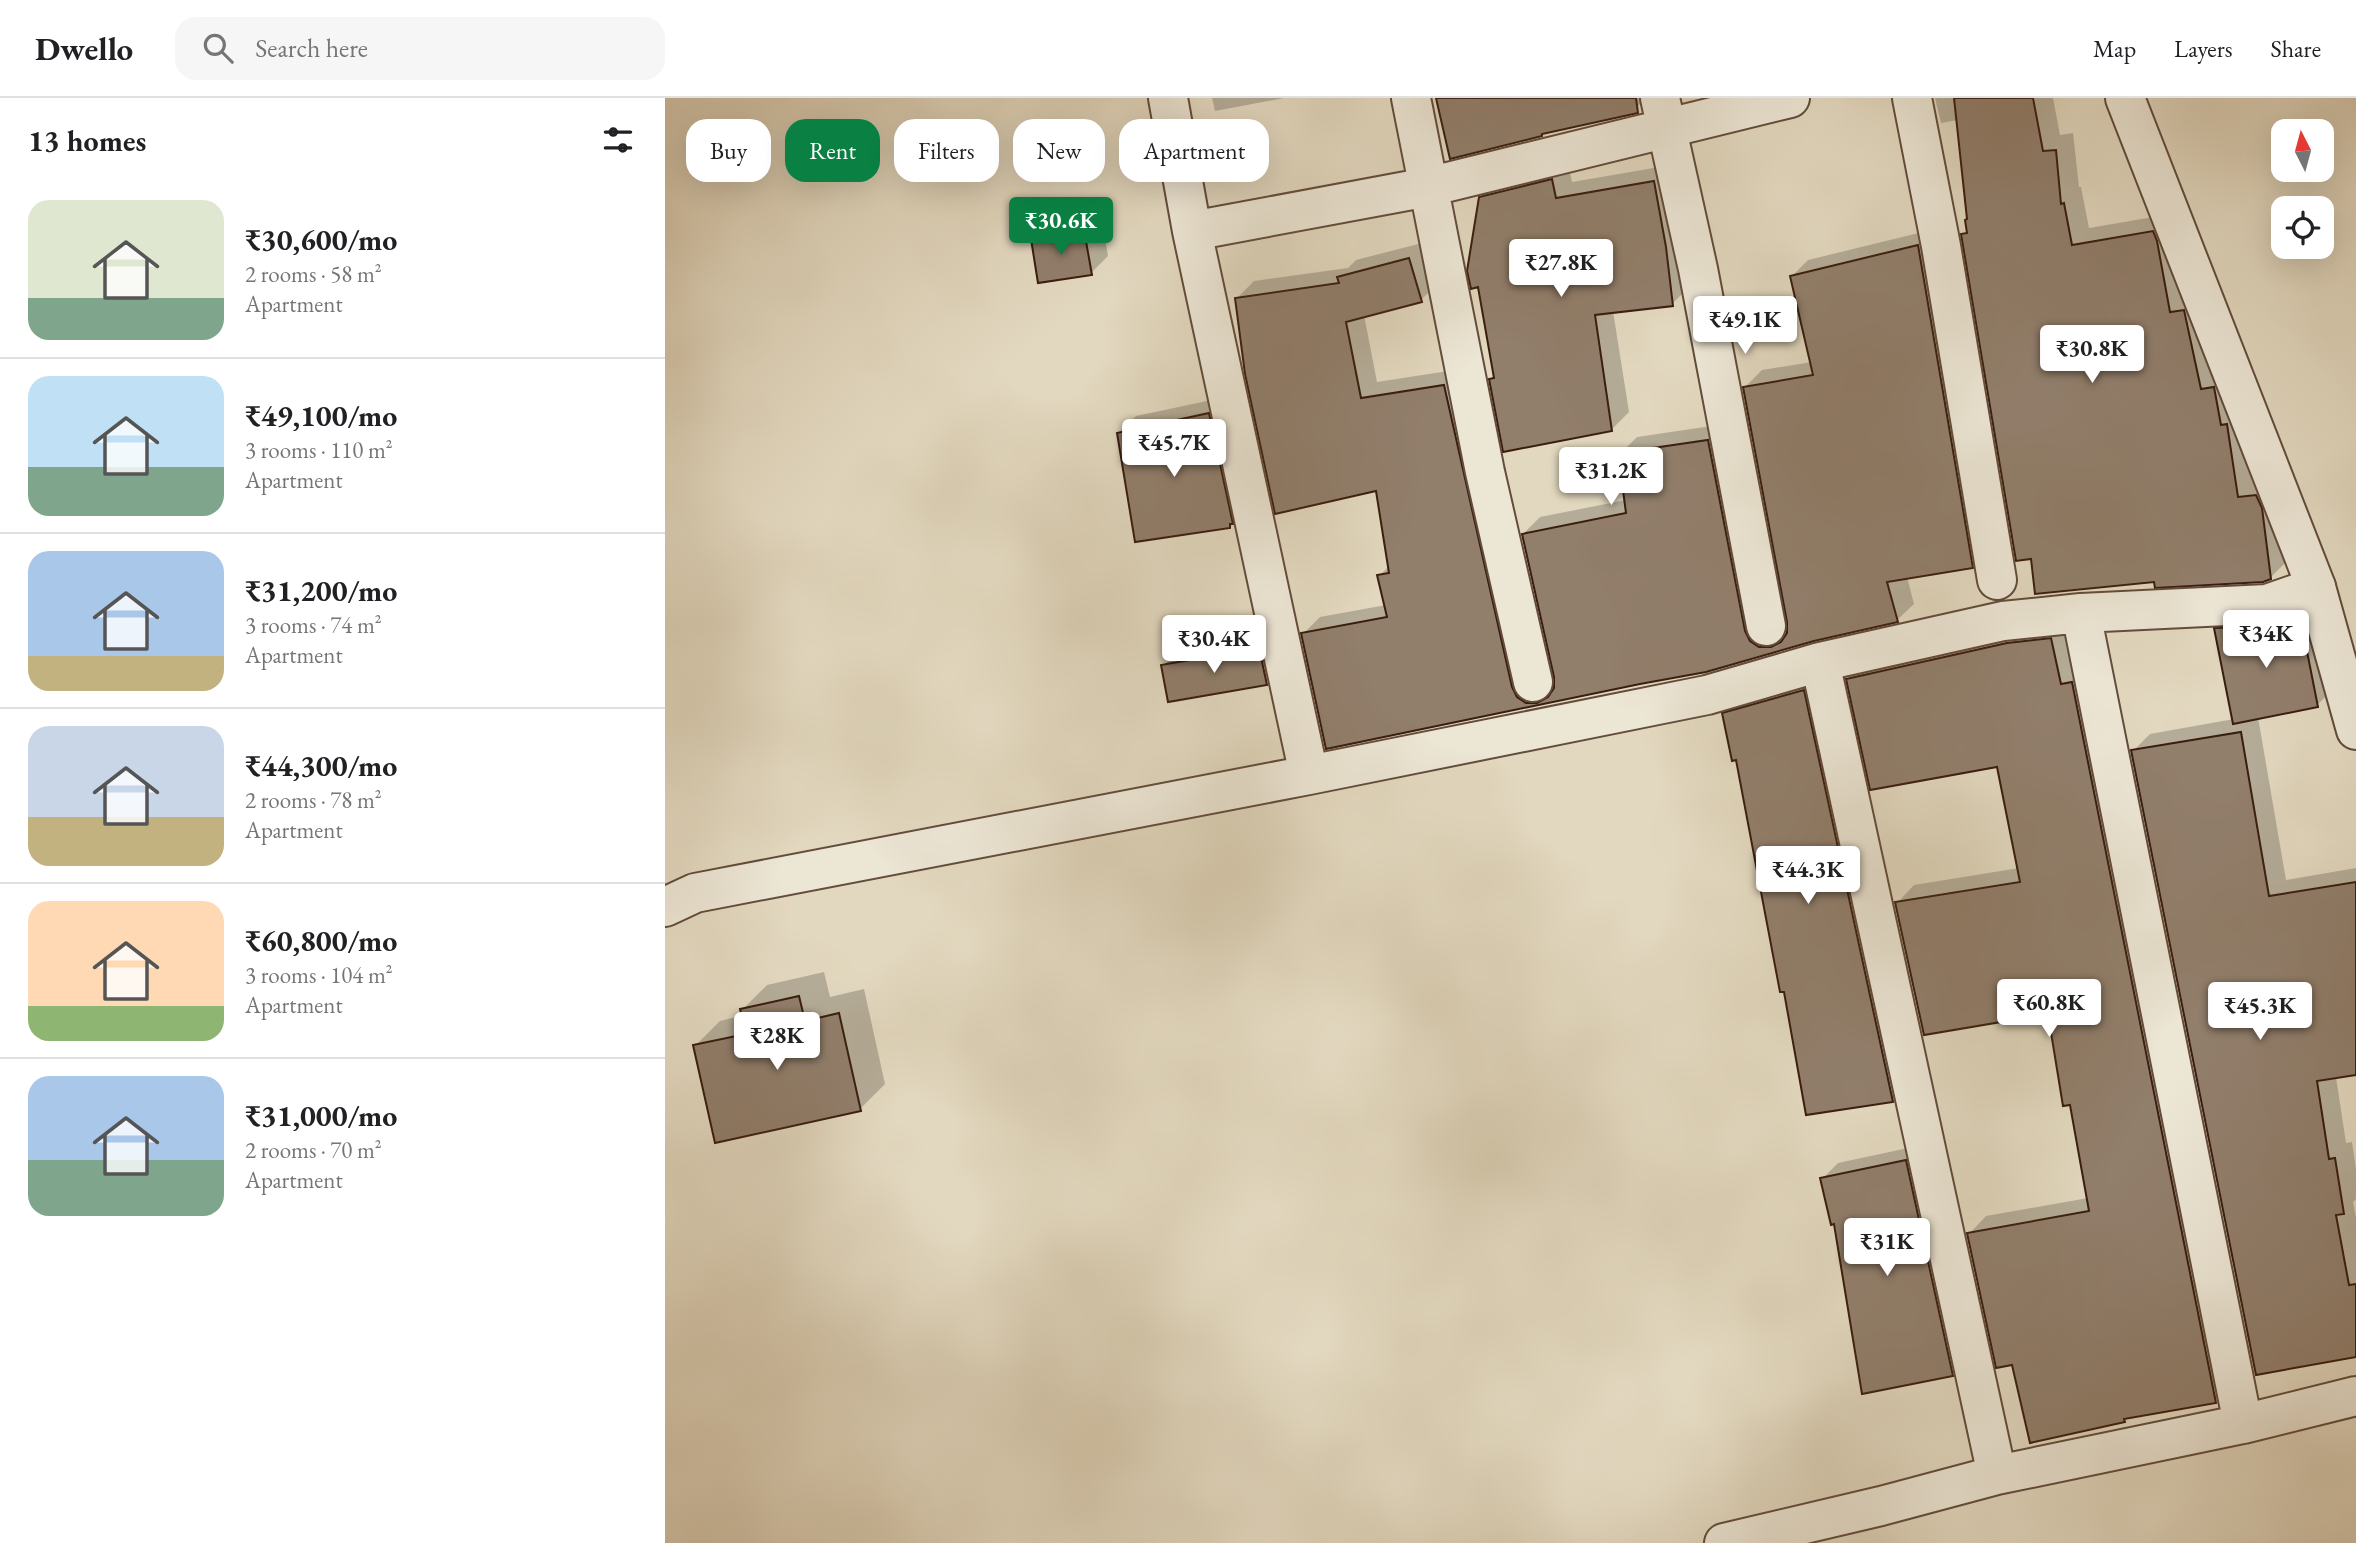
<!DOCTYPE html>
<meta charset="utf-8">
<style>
:root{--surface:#fff;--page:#f6f6f6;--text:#202124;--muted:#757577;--line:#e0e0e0;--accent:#0b8043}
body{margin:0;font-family:"EB Garamond",serif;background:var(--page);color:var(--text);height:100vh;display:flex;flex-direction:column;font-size:26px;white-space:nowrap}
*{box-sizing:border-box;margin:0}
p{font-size:23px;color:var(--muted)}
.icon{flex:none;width:38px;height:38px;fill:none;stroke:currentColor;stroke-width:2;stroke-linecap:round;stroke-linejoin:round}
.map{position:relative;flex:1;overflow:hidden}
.drawer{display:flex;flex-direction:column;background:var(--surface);width:665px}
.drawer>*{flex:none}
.hud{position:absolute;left:21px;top:21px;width:665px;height:63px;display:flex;gap:14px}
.needle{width:46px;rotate:354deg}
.fabs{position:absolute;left:1606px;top:21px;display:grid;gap:14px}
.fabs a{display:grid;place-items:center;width:63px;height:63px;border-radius:14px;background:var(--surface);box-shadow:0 7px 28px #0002;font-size:35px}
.price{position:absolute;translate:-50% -60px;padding:0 16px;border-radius:7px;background:#fff;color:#222;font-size:23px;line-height:46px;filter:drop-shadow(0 2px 4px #0008)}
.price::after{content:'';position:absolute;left:50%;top:42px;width:21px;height:16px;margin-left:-10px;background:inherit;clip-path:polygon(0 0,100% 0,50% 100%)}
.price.selected{background:var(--accent);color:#fff}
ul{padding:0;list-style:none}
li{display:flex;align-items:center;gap:21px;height:175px;padding:0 28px}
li+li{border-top:2px solid var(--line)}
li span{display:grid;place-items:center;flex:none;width:196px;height:140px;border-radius:21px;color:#555}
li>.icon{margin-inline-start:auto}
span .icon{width:84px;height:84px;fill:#fffc;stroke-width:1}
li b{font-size:30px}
h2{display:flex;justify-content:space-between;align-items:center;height:84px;padding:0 28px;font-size:30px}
.tag{padding:0 24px;border-radius:21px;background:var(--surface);box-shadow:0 7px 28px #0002;font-size:24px;line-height:63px}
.tag.selected{background:var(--accent);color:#fff}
header{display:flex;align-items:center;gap:42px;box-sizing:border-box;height:98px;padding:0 35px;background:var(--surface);border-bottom:2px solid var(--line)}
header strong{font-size:33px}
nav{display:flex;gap:38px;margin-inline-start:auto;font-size:24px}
.search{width:490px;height:63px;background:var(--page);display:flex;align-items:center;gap:18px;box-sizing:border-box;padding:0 24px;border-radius:21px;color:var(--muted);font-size:26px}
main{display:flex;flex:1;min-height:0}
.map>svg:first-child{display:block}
</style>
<header>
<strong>Dwello</strong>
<div class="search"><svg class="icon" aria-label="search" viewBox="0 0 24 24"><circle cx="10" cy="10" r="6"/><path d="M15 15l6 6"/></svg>Search here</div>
<nav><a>Map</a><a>Layers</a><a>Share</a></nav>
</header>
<main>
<section class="drawer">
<h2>13 homes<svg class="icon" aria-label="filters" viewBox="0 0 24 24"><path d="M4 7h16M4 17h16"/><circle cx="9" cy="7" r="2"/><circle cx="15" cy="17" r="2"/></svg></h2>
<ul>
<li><span style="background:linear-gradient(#dfe7d0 70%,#7fa58c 0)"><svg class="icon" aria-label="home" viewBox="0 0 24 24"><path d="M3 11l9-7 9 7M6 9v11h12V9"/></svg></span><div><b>₹30,600/mo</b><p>2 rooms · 58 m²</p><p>Apartment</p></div></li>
<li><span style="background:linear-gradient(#bfe0f5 65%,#7fa58c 0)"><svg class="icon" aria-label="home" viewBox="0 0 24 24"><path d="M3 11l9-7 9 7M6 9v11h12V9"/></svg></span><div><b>₹49,100/mo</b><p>3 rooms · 110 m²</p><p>Apartment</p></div></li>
<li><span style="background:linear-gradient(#a9c7e8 75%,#c2b280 0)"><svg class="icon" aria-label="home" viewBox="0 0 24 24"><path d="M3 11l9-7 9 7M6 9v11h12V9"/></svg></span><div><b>₹31,200/mo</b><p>3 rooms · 74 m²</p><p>Apartment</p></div></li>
<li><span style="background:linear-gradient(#c9d6e8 65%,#c2b280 0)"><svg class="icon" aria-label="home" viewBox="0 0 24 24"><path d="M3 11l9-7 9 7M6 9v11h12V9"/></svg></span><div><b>₹44,300/mo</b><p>2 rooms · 78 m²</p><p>Apartment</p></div></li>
<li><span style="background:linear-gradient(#ffd9b3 75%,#8fb573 0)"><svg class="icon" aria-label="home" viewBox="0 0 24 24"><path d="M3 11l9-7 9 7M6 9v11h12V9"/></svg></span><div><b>₹60,800/mo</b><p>3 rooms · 104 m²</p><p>Apartment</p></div></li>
<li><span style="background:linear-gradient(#a9c7e8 60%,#7fa58c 0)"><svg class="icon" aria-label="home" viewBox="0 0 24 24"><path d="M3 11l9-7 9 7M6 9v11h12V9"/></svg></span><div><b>₹31,000/mo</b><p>2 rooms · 70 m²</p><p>Apartment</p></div></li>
</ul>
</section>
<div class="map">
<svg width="1691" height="1445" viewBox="0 0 1691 1445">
<rect width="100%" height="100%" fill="#e2d8bf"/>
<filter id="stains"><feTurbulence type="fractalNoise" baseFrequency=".00286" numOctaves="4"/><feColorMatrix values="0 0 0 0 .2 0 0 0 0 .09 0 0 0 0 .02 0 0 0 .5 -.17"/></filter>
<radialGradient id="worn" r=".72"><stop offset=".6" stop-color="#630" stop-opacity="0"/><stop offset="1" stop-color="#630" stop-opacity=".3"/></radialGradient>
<path fill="#0003" d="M547 0H619L550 13Z
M779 0H981L966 15 880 33 876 37Z
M1270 0H1388L1395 37 1408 35 1414 89H1416L1424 130 1506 116 1623 462 1605 480 1490 482 1368 459 1298 137 1303 132V121L1293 22 1276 25Z
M903 65 907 84 1006 67 1024 189 1007 206 948 213 964 314 947 331 826 281 830 277 816 100 833 82Z
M436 116 443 158 426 175 368 141 385 124Z
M1270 131 1324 452 1307 469 1242 479 1249 506 1232 522 974 584 662 649 638 536 655 519 721 507 714 478 724 468 712 391 572 200 589 183 683 170 691 162 761 144 773 185 756 202 699 217 712 284 796 271 878 588 891 589V579L858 436 875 419 961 402 955 356 972 339 1060 326 1112 533H1124L1080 289 1097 272 1147 264 1126 179 1143 162Z
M561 299 582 412 565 429 454 335 471 318Z
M1652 502 1670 590 1652 607 1593 619 1621 782 1691 770V975L1671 979 1681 1045 1687 1044 1691 1071V1101L1688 1104 1691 1120V1257L1468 653 1485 636 1569 621 1551 531 1568 514Z
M1404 523 1568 1286 1551 1303 1463 1319 1459 1323 1348 1265 1304 1136 1321 1118 1423 1100 1406 1005 1384 914 1232 805 1249 787 1354 770 1333 667 1183 581 1201 563Z
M611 534 618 568 601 585 498 568 515 551Z
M1153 578 1243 988 1228 1003 1121 892 1072 660 1059 616 1074 601Z
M159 874 165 899 199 891 220 986 195 1011 30 948 55 923 79 917 77 912 102 887Z
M1257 1047 1303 1261 1287 1277 1170 1124 1157 1081 1173 1065Z"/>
<path fill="#917e6b" stroke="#391d0f" stroke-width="2" d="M771 0H971L973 15 877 36V38L785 61Z
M1289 0H1368L1378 53 1391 52 1396 106 1399 105 1407 147 1488 133 1492 143 1505 214 1519 212 1536 291 1549 289 1556 327 1562 326 1573 399 1591 397 1597 410 1606 481 1598 484 1490 490 1489 484 1370 496 1366 461 1351 463 1296 136 1302 135 1300 122 1302 121Z
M887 81 891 100 989 83 1001 149 1008 208 930 217 947 333 838 354 824 281 829 280 813 189 806 191 802 173 814 99Z
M419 132 427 177 373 185 366 141Z
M1253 147 1308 470 1222 484 1233 524 1149 543 1041 574 975 586 661 651 636 535 722 519 712 477 724 475 711 393 610 416 580 276 570 200 674 185 672 179 744 160 757 204 681 224 696 300 779 287 847 589 852 599 861 605H872L883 599 889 590V579L857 436 961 415 953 355 1043 342 1080 533 1085 543 1094 549H1106L1116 544 1122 535V524L1078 289 1148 277 1125 178Z
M544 315 568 426H565V430L470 444 452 335Z
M1635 518 1653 609 1568 626 1549 530 1603 528Z
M1386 540 1396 586 1407 584 1551 1305 1459 1321 1460 1324 1365 1345 1347 1267 1331 1270 1302 1135 1424 1113 1405 1007 1398 1008 1383 916 1259 937 1230 804 1355 784 1332 669 1205 692 1181 581 1342 545Z
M594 550 602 587 503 604 496 567Z
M1139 592 1228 1004 1141 1017 1119 894H1115L1071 662 1067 663 1057 615Z
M1576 634 1604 798 1691 784V977L1652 983 1664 1061 1670 1060 1679 1116 1671 1117 1684 1187 1691 1186V1259L1591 1277 1466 652Z
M134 898 140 923 174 915 196 1013 50 1045 28 947 81 936 75 911Z
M1241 1062 1288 1278 1197 1296 1169 1126 1166 1127 1155 1080Z"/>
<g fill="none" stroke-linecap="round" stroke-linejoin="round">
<g stroke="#634c3b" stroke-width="42">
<path id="minor" d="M503 0 527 133 644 677
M746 0 820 374 868 584
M995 0 1033 171 1101 528
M1247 0 1276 148 1332 482
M527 133 763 89 1125 0
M1416 515 1578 1326
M1155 564 1332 1377
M0 809 30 795 644 677 1042 597 1155 564 1338 523 1416 515 1602 506 1651 489
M1059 1445 1216 1408 1332 1377 1578 1326 1691 1298"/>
</g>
<g stroke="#634c3b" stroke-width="42">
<path id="tertiary" d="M1460 0 1651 489 1691 632"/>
</g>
<use href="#minor" stroke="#ece6d5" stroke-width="38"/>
<use href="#tertiary" stroke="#ece6d5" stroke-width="38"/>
</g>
<rect width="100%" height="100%" filter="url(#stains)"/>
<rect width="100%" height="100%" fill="url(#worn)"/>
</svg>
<div class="fabs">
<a><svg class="needle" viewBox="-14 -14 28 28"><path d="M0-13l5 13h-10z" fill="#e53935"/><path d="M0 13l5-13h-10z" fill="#757577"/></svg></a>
<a><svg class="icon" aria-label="locate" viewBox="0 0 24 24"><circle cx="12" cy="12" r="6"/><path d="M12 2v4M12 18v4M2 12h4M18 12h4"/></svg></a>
</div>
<b class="price selected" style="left:396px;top:159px">₹30.6K</b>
<b class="price" style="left:896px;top:201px">₹27.8K</b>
<b class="price" style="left:1080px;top:258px">₹49.1K</b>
<b class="price" style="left:1427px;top:287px">₹30.8K</b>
<b class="price" style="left:509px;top:381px">₹45.7K</b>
<b class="price" style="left:946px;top:409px">₹31.2K</b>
<b class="price" style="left:1601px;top:572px">₹34K</b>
<b class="price" style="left:549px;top:577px">₹30.4K</b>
<b class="price" style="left:1143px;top:808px">₹44.3K</b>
<b class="price" style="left:1384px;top:941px">₹60.8K</b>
<b class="price" style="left:1595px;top:944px">₹45.3K</b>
<b class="price" style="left:112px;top:974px">₹28K</b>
<b class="price" style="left:1222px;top:1180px">₹31K</b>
<div class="hud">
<a class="tag">Buy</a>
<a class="tag selected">Rent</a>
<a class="tag">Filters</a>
<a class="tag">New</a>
<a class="tag">Apartment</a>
</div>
</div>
</main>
